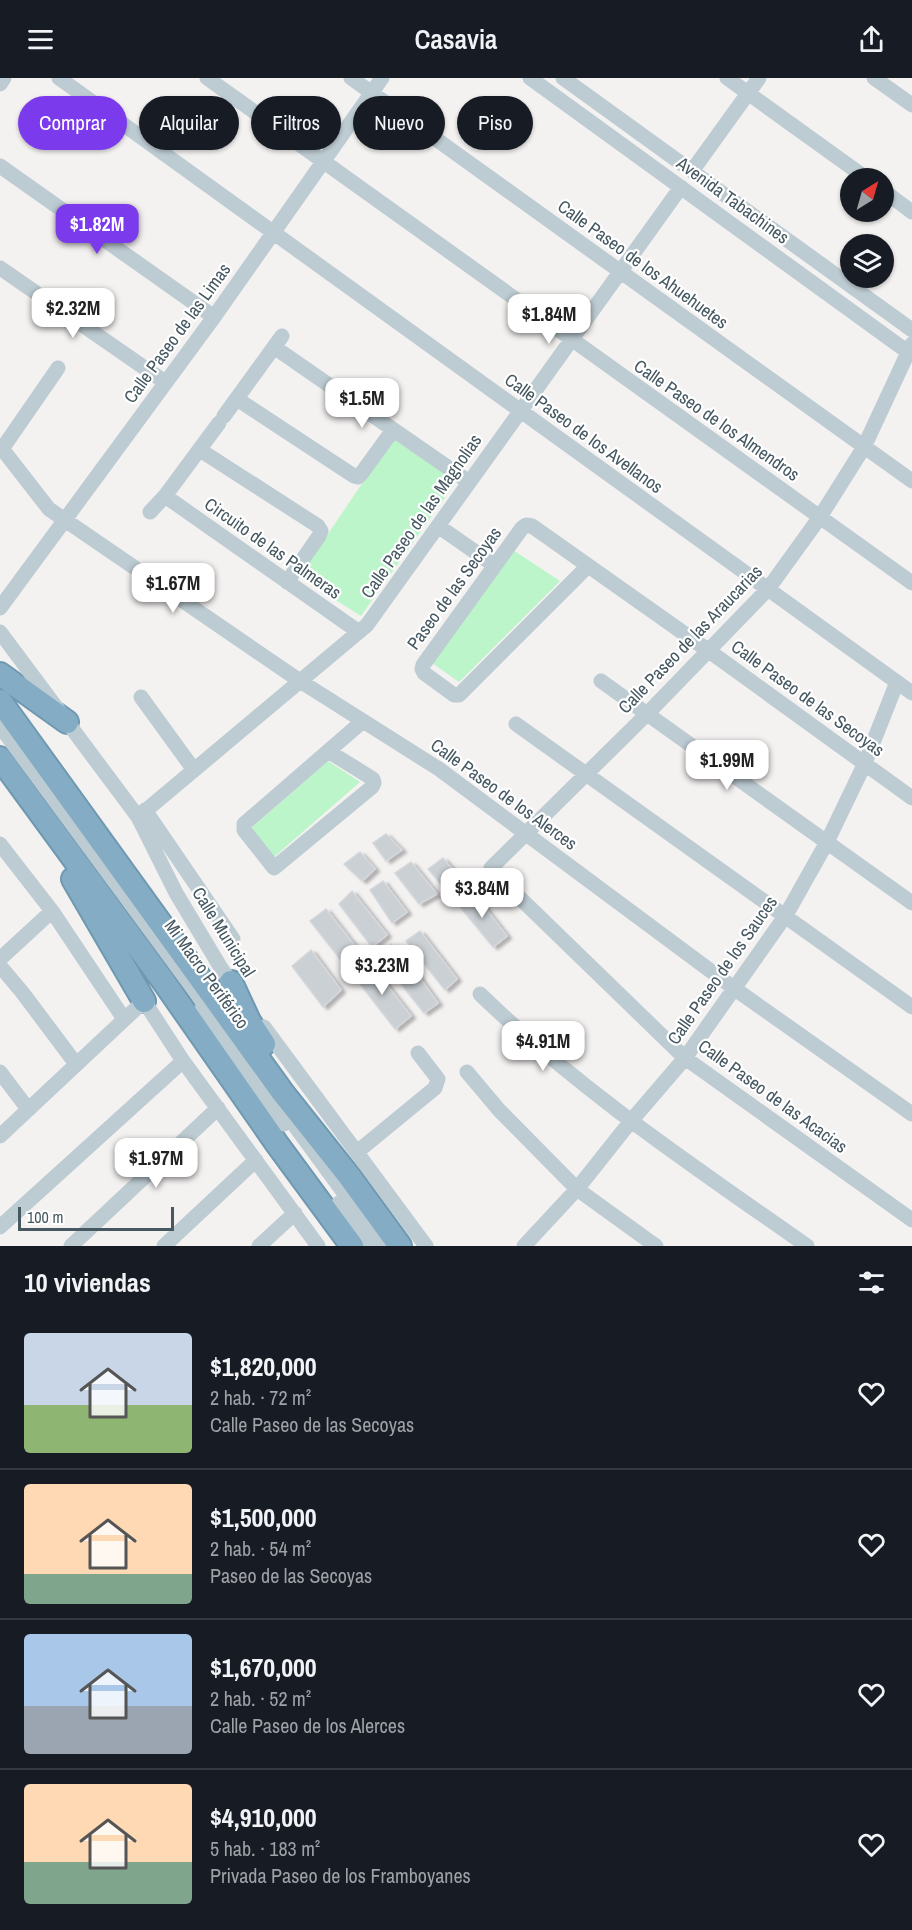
<!DOCTYPE html>
<html lang="es">
<meta charset="utf-8">
<style>
:root{--surface:#171b24;--page:#242831;--text:#f1f3f6;--muted:#9ea1a6;--line:#363941;--accent:#7c3aed}
body{margin:0;font-family:"Archivo Narrow",sans-serif;background:var(--page);color:var(--text);height:100vh;display:flex;flex-direction:column;font-size:22px;white-space:nowrap}
*{box-sizing:border-box;margin:0}
p{font-size:20px;color:var(--muted)}
.icon{flex:none;width:33px;height:33px;fill:none;stroke:currentColor;stroke-width:2;stroke-linecap:round;stroke-linejoin:round}
.map{position:relative;height:1168px;overflow:hidden}
.drawer{display:flex;flex-direction:column;background:var(--surface);flex:1}
.drawer>*{flex:none}
.guide{position:absolute;left:18px;top:18px;width:600px;height:54px;display:flex;gap:12px}
.needle{width:39px;rotate:37deg}
.buttons{position:absolute;left:840px;top:90px;display:grid;gap:12px}
.buttons a{display:grid;place-items:center;width:54px;height:54px;border-radius:50%;background:var(--surface);box-shadow:0 2px 4px #0004;font-size:30px}
.scale{position:absolute;left:18px;bottom:15px;width:156px;box-sizing:border-box;padding-left:6px;border:3px solid #465861;border-top:0;font-size:16px;line-height:21px;white-space:nowrap;color:#465861;-webkit-text-stroke:4px #fff;paint-order:stroke}
.price{position:absolute;translate:-50% -51px;padding:0 14px;border-radius:12px;background:#fff;color:#222;font-size:20px;line-height:39px;filter:drop-shadow(0 2px 3px #0008)}
.price::after{content:'';position:absolute;left:50%;top:36px;width:18px;height:14px;margin-left:-9px;background:inherit;clip-path:polygon(0 0,100% 0,50% 100%)}
.price.current{background:var(--accent);color:#fff}
ul{padding:0;list-style:none}
li{display:flex;align-items:center;gap:18px;height:150px;padding:0 24px}
li+li{border-top:2px solid var(--line)}
li span{display:grid;place-items:center;flex:none;width:168px;height:120px;border-radius:6px;color:#555}
li>.icon{margin-inline-start:auto}
span .icon{width:72px;height:72px;fill:#fffc;stroke-width:1}
li b{font-size:26px}
h2{display:flex;justify-content:space-between;align-items:center;height:72px;padding:0 24px;font-size:26px}
.pill{padding:0 21px;border-radius:27px;background:var(--surface);box-shadow:0 2px 4px #0004;font-size:21px;line-height:54px}
.pill.current{background:var(--accent);color:#fff}
header{display:flex;justify-content:space-between;align-items:center;height:78px;padding:0 24px;background:var(--surface);font-size:27px;font-weight:600}
.map>svg:first-child{display:block}
</style>
<header><svg class="icon" aria-label="menu" viewBox="0 0 24 24"><path d="M4 6h16M4 12h16M4 18h16"/></svg>Casavia<svg class="icon" aria-label="share" viewBox="0 0 24 24"><path d="M12 15V3M7 8l5-5 5 5M5 13v7h14v-7"/></svg></header>
<div class="map">
<svg width="912" height="1168" viewBox="0 0 912 1168">
<defs>
<filter id="shadow"><feDropShadow dx="4.5" dy="2.5" stdDeviation="1.5" flood-color="#0004"/></filter>
</defs>
<rect width="100%" height="100%" fill="#f4f1f1"/>
<path fill="#bcf5ca" d="M394 358 458 401 361 538 299 499Z
M513 472 560 503 459 604 432 585Z
M328 683 360 704 274 779 250 751Z"/>
<path fill="#cad0d4" stroke="#d4d8dd" stroke-width="1.5" filter="url(#shadow)" d="M386 756 402 772 386 783 373 765Z
M360 774 375 791 362 803 344 786Z
M443 780 469 811 455 822 428 791Z
M411 784 437 816 419 826 395 795Z
M383 803 407 834 392 845 370 812Z
M352 813 387 857 372 869 339 826Z
M472 813 507 858 493 869 456 824Z
M326 831 356 869 340 881 310 843Z
M420 853 457 901 445 912 406 863Z
M391 866 408 886 393 897 377 878Z
M311 872 341 912 323 929 292 888Z
M370 885 411 938 395 951 353 897Z
M412 889 438 925 424 935 397 901Z"/>
<g fill="none" stroke-linecap="round" stroke-linejoin="round">
<g stroke="#6f98b1" stroke-width="26">
<path id="highway" d="M0 596 67 644
M0 623 283 1015 349 1098 400 1168
M0 680 164 904 277 1066 352 1168
M73 801 144 923
M231 904 249 943 264 966"/>
</g>
<path stroke="#bdcbd2" stroke-width="15" d="M59 0 912 615
M207 0 912 505
M351 0 912 403
M530 0 912 277
M563 0 912 252
M727 0 866 100
M874 0 912 27
M0 6 4 0
M0 88 214 239
M692 93 759 0
M884 113 912 134
M0 190 165 304
M912 266 864 369 820 439 768 511 647 636 491 790 493 794 685 980 912 1142
M274 269 469 404
M237 321 354 398 358 399 361 396 393 352
M224 338 282 258
M0 368 49 431 300 603 439 691 735 911 912 1036
M2 371 58 290
M200 372 318 448 321 453 319 458 287 504
M165 418 359 554
M150 434 165 418 219 345
M438 448 494 487
M587 489 459 617H454L424 595 422 591 423 587 522 450 526 447 532 448 709 573 912 720
M0 530 214 239 382 0
M0 554 138 739 176 815 221 890 235 910
M601 603 912 825
M141 619 194 692
M516 646 912 929
M0 648 212 936
M328 673 373 701 374 705 372 709 274 790 244 752V746L363 643
M145 732 233 861
M138 739 367 547 681 109
M0 766 52 833 124 941
M0 881 52 833
M0 888 22 914 76 986
M480 916C579 1012 695 1089 807 1168
M201 932 284 1046
M264 949 426 1168
M0 994 28 1031
M467 994 499 1032 577 1111 656 1168
M284 1033 383 1168
M0 1058 144 923 183 983 318 1168
M357 1074 435 1010 438 1001 418 975
M339 1125 369 1168
M0 1149 183 983
M71 1168 218 1030
M164 1168 256 1082
M259 1168 295 1135
M524 1168 577 1111 631 1043 685 980 786 837 827 764 865 685 897 604"/>
<use href="#highway" stroke="#84adc5" stroke-width="22"/>
</g>
<g text-anchor="middle" dominant-baseline="central" stroke-width="4.5" stroke-linejoin="round" paint-order="stroke">
<g font-size="18" fill="#465861" stroke="#fff">
<text transform="translate(733 122) rotate(36)">Avenida Tabachines</text>
<text transform="translate(643 186) rotate(36)">Calle Paseo de los Ahuehuetes</text>
<text transform="translate(177 255) rotate(-54)">Calle Paseo de las Limas</text>
<text transform="translate(717 342) rotate(35)">Calle Paseo de los Almendros</text>
<text transform="translate(584 355) rotate(36)">Calle Paseo de los Avellanos</text>
<text transform="translate(421 438) rotate(-55)">Calle Paseo de las Magnolias</text>
<text transform="translate(273 470) rotate(35)">Circuito de las Palmeras</text>
<text transform="translate(454 510) rotate(-54)">Paseo de las Secoyas</text>
<text transform="translate(690 561) rotate(-46)">Calle Paseo de las Araucarias</text>
<text transform="translate(808 620) rotate(36)">Calle Paseo de las Secoyas</text>
<text transform="translate(504 716) rotate(36)">Calle Paseo de los Alerces</text>
<text transform="translate(224 854) rotate(58)">Calle Municipal</text>
<text transform="translate(722 892) rotate(-55)">Calle Paseo de los Sauces</text>
<text transform="translate(207 896) rotate(54)">Mi Macro Periférico</text>
<text transform="translate(773 1018) rotate(36)">Calle Paseo de las Acacias</text>
</g>
</g>
</svg>
<div class="buttons">
<a><svg class="needle" viewBox="-14 -14 28 28"><path d="M0-13l5 13h-10z" fill="#e53935"/><path d="M0 13l5-13h-10z" fill="#9ea1a6"/></svg></a>
<a><svg class="icon" aria-label="layers" viewBox="0 0 24 24"><path d="M12 4l9 5-9 5-9-5zM3 14l9 5 9-5"/></svg></a>
</div>
<div class="scale">100 m</div>
<b class="price current" style="left:97px;top:177px">$1.82M</b>
<b class="price" style="left:73px;top:261px">$2.32M</b>
<b class="price" style="left:549px;top:267px">$1.84M</b>
<b class="price" style="left:362px;top:351px">$1.5M</b>
<b class="price" style="left:173px;top:536px">$1.67M</b>
<b class="price" style="left:727px;top:713px">$1.99M</b>
<b class="price" style="left:482px;top:841px">$3.84M</b>
<b class="price" style="left:382px;top:918px">$3.23M</b>
<b class="price" style="left:543px;top:994px">$4.91M</b>
<b class="price" style="left:156px;top:1111px">$1.97M</b>
<div class="guide">
<a class="pill current">Comprar</a>
<a class="pill">Alquilar</a>
<a class="pill">Filtros</a>
<a class="pill">Nuevo</a>
<a class="pill">Piso</a>
</div>
</div>
<section class="drawer">
<h2>10 viviendas<svg class="icon" aria-label="filters" viewBox="0 0 24 24"><path d="M4 7h16M4 17h16"/><circle cx="9" cy="7" r="2"/><circle cx="15" cy="17" r="2"/></svg></h2>
<ul>
<li><span style="background:linear-gradient(#c9d6e8 60%,#8fb573 0)"><svg class="icon" aria-label="home" viewBox="0 0 24 24"><path d="M3 11l9-7 9 7M6 9v11h12V9"/></svg></span><div><b>$1,820,000</b><p>2 hab. · 72 m²</p><p>Calle Paseo de las Secoyas</p></div><svg class="icon" aria-label="heart" viewBox="0 0 24 24"><path d="M12 20l-8-8c-3-5 5-10 8-4 3-6 11-1 8 4z"/></svg></li>
<li><span style="background:linear-gradient(#ffd9b3 75%,#7fa58c 0)"><svg class="icon" aria-label="home" viewBox="0 0 24 24"><path d="M3 11l9-7 9 7M6 9v11h12V9"/></svg></span><div><b>$1,500,000</b><p>2 hab. · 54 m²</p><p>Paseo de las Secoyas</p></div><svg class="icon" aria-label="heart" viewBox="0 0 24 24"><path d="M12 20l-8-8c-3-5 5-10 8-4 3-6 11-1 8 4z"/></svg></li>
<li><span style="background:linear-gradient(#a9c7e8 60%,#9aa5b1 0)"><svg class="icon" aria-label="home" viewBox="0 0 24 24"><path d="M3 11l9-7 9 7M6 9v11h12V9"/></svg></span><div><b>$1,670,000</b><p>2 hab. · 52 m²</p><p>Calle Paseo de los Alerces</p></div><svg class="icon" aria-label="heart" viewBox="0 0 24 24"><path d="M12 20l-8-8c-3-5 5-10 8-4 3-6 11-1 8 4z"/></svg></li>
<li><span style="background:linear-gradient(#ffd9b3 65%,#7fa58c 0)"><svg class="icon" aria-label="home" viewBox="0 0 24 24"><path d="M3 11l9-7 9 7M6 9v11h12V9"/></svg></span><div><b>$4,910,000</b><p>5 hab. · 183 m²</p><p>Privada Paseo de los Framboyanes</p></div><svg class="icon" aria-label="heart" viewBox="0 0 24 24"><path d="M12 20l-8-8c-3-5 5-10 8-4 3-6 11-1 8 4z"/></svg></li>
</ul>
</section>
